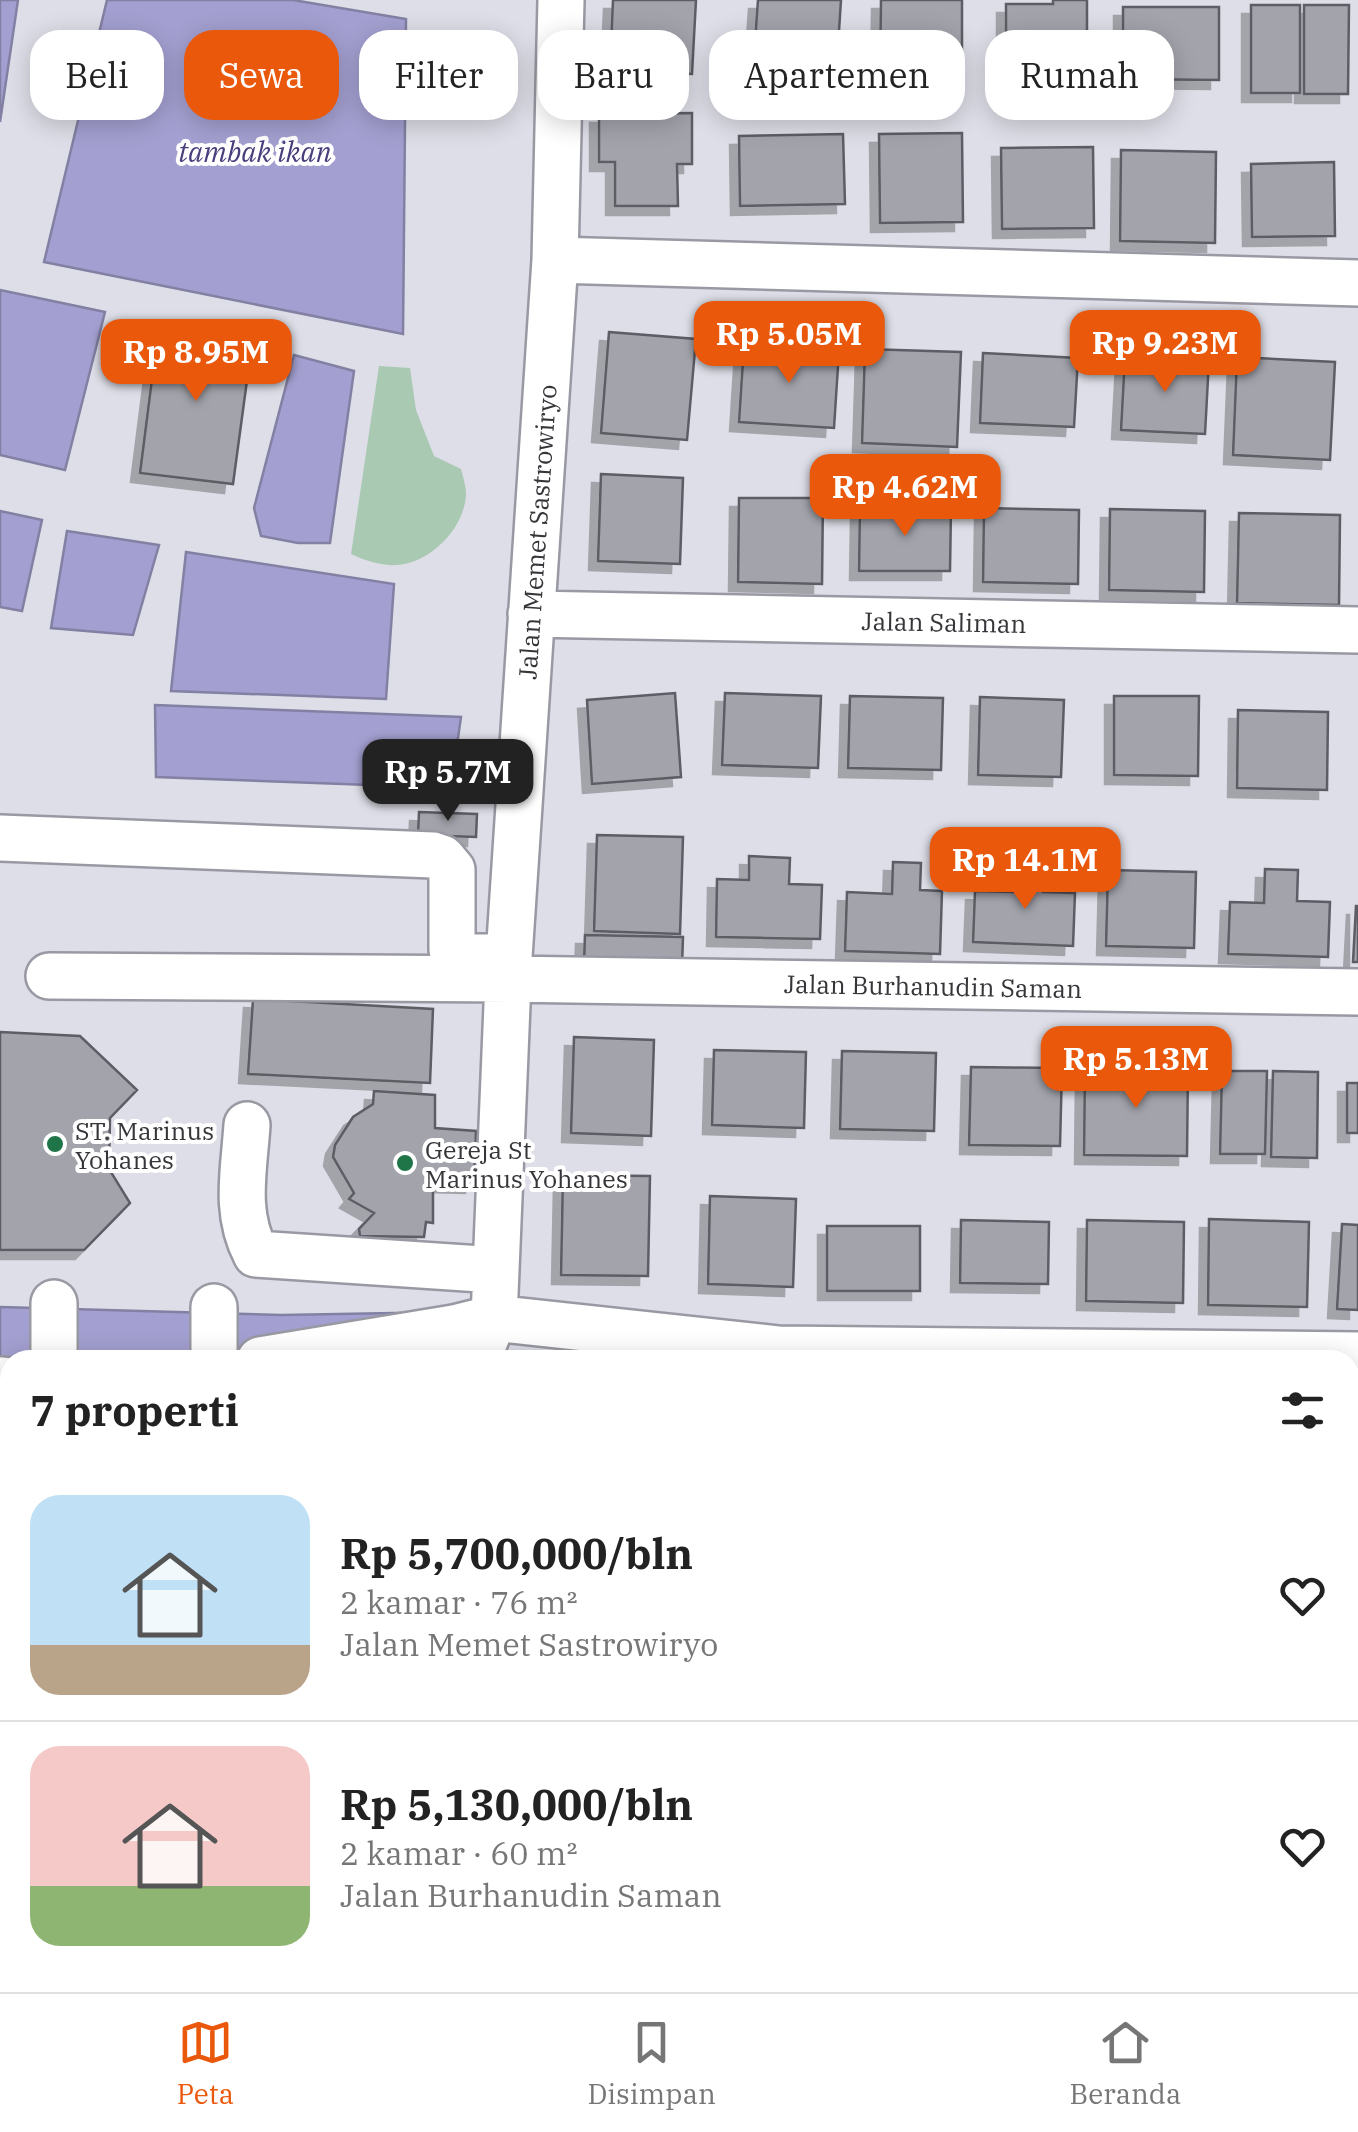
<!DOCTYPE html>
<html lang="id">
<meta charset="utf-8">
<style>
:root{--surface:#fff;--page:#f2f2f2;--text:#222;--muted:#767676;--line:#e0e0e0;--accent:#ea580c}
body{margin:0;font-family:"IBM Plex Serif",serif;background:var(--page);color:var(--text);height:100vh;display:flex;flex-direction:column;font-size:38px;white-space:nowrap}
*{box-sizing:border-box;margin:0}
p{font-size:32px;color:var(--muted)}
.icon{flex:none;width:55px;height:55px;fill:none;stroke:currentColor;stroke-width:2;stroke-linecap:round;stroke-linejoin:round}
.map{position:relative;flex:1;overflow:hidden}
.drawer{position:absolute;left:0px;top:1350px;width:1360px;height:642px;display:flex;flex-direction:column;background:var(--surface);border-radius:30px 30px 0 0;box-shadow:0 5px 25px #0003}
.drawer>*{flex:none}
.hud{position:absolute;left:30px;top:30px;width:1300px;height:90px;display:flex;gap:20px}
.price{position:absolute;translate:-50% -85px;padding:0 22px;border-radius:20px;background:var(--accent);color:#fff;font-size:32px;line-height:65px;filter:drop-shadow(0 2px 5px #0008)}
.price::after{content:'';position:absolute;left:50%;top:60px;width:30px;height:22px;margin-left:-15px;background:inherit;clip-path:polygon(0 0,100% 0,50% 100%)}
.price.on{background:#222;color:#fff}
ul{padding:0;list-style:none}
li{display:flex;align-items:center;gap:30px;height:250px;padding:0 30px}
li+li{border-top:2px solid var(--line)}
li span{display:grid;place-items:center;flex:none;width:280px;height:200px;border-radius:30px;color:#555}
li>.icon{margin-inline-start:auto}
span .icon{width:120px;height:120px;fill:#fffc;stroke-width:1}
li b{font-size:42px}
h2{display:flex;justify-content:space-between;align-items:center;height:120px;padding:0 30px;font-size:42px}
.pill{padding:0 35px;border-radius:30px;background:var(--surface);box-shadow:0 5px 25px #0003;font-size:35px;line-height:90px}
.pill.on{background:var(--accent);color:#fff}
.tab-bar{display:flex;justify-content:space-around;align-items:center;height:140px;border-top:2px solid var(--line);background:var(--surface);font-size:28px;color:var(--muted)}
.tab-bar a{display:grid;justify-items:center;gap:5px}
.tab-bar .on{color:var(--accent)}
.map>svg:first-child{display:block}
</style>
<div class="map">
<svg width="1358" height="1992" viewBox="0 0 1358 1992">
<defs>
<filter id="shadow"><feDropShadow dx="-9" dy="9" stdDeviation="0" flood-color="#0004"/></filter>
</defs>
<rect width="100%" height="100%" fill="#dedee8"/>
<path fill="#a9c9b3" d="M379 366 410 368 416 410 434 456 461 469C463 477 466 486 466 494 465 527 432 562 398 565 383 566 365 561 351 554Z"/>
<path fill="#a39fd0" stroke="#8280a3" stroke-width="2.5" d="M0 0H18L0 122Z
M107 0H293L406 19 403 334 44 262Z
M0 290 105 312 65 470 0 455Z
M294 355 354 371 330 543H298L261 536 254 508Z
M0 511 42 520 22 611 0 607Z
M67 531 159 545 133 635 51 628Z
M186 552 394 584 386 699 171 691Z
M155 705 461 717 451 788 156 777Z
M0 1307 281 1315 451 1312 467 1360H10V1450L0 1449Z"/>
<path fill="#a3a3ac" stroke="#5d5d65" stroke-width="2.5" filter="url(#shadow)" d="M613 0H696L692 74 610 70Z
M758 0H841L837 62 754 56Z
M881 0H962V76L880 75Z
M1053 0H1087V96L1058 97V79L1006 80V4H1053Z
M1251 5H1300V93H1251Z
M1304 5H1349L1348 94H1304Z
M1123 7H1219V80L1123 79Z
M692 113V164H677L678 206H615V162H599V114Z
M962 133 963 222 880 223 879 134Z
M843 134 845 204 740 206 739 136Z
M1093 147 1094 228 1002 229 1001 148Z
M1121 150 1216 152 1215 243 1120 241Z
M1334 162 1335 236 1252 237 1251 164Z
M159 324 253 336 233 484 140 473Z
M609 332 696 339 687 440 601 433Z
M744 345 839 351 834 428 739 422Z
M865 349 961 352 957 447 862 443Z
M983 353 1078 358 1074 427 980 423Z
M1125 356 1209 360 1205 434 1121 430Z
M1237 357 1335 362 1330 460 1233 455Z
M601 474 683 478 680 564 598 561Z
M739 498H823L822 584 738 582Z
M860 507 951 508 950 571H859Z
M984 508 1079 510 1078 584 983 582Z
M1110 509 1205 511 1204 592 1109 590Z
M1239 513 1340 515 1339 605 1237 603Z
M675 693 681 777 592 784 587 700Z
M725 693 821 696 818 768 722 765Z
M850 696 943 698 941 770 848 768Z
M1114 696H1199L1198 776 1114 775Z
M980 697 1064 700 1061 777 978 775Z
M1238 710 1328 712 1327 790 1237 788Z
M419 812 477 814 476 837 418 835Z
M597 835 683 837 680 934 594 931Z
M749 856 790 858 789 884 822 885 820 939 716 937 717 879 749 880Z
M893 862 921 863 920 890 942 891 940 954 845 951 847 892 892 894Z
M1014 862 1044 863 1043 892 1075 893 1073 946 973 942 975 891 1013 892Z
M1265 869 1298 870 1297 901 1330 902 1328 957 1228 954 1230 902 1264 903Z
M1108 870 1196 872 1194 948 1106 946Z
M1356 906H1358V962H1353Z
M585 935 683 937 682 966 584 963Z
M253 999 433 1009 430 1083 248 1074Z
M0 1032 80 1036 137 1090 110 1118 109 1169 130 1203 84 1250H0Z
M574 1037 654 1040 651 1136 571 1133Z
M714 1050 806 1052 804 1128 712 1125Z
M842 1051 936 1053 934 1131 840 1129Z
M971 1067 1062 1068 1060 1146 969 1145Z
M1085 1067H1188L1187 1156 1084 1155Z
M1222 1071H1267L1265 1154H1220Z
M1273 1071 1318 1072 1317 1158 1271 1157Z
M1347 1083H1358V1133H1347Z
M374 1091 435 1095V1128L476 1131 474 1184 433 1183V1223L426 1222 424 1237 360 1236 359 1229 374 1213 349 1199 354 1193 333 1157 335 1145 353 1117 373 1104Z
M563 1175 650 1176 648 1276 561 1275Z
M710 1196 796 1199 793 1287 708 1284Z
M1209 1219 1309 1222 1307 1307 1208 1305Z
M961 1220 1049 1222 1048 1284 960 1283Z
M1087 1220 1184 1222 1183 1303 1086 1301Z
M1342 1224 1358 1225V1310L1337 1309Z
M827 1226H920V1291H827Z
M308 1982H377V1992L307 1988Z
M482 1982H564V1992H481Z
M574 1982H657V1992H573Z
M1076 1982H1272L1291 1986 1290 1992H1075Z"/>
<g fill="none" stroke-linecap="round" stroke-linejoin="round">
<g stroke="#9999a3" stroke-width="50">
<path id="minor" d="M555 260 1358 283
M531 614 1358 630
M0 838 433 855 442 858 452 870V950L459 957H509
M49 976 508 979 1358 992
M247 1125C244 1171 234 1212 256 1254L496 1270
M54 1303V1360
M214 1307V1360
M260 1360 454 1328 494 1318 779 1349 1358 1355
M477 1360 494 1318 509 957 555 260 561 0
M0 1380 10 1381
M0 1494 10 1496
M1350 1653 1358 1654
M0 1737 10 1686
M1014 1992 1016 1982"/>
</g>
<use href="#minor" stroke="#fff" stroke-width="45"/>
</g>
<g fill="#1f7548" stroke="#fff" stroke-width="4">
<circle cx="55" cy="1144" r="10"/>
<circle cx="405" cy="1163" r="10"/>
</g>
<g text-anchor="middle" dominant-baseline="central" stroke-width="8" stroke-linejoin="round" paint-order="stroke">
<g font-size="25" fill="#36363a" stroke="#fff">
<text transform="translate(537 532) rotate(-86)">Jalan Memet Sastrowiryo</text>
<text transform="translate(944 622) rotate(1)">Jalan Saliman</text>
<text transform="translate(933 986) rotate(1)">Jalan Burhanudin Saman</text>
</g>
<g font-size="25" fill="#36363a" stroke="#fff" text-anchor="start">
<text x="75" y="1130">ST. Marinus<tspan x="75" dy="29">Yohanes</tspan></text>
<text x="425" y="1149">Gereja St<tspan x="425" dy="29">Marinus Yohanes</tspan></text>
</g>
<g font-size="28" font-style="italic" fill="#473e7c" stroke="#fff">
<text x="255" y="151">tambak ikan</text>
</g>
</g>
</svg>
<b class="price" style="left:789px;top:386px">Rp 5.05M</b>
<b class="price" style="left:1165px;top:395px">Rp 9.23M</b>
<b class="price" style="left:196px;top:404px">Rp 8.95M</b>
<b class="price" style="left:905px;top:539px">Rp 4.62M</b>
<b class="price on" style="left:448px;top:824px">Rp 5.7M</b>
<b class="price" style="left:1025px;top:912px">Rp 14.1M</b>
<b class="price" style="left:1136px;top:1111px">Rp 5.13M</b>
<div class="hud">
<a class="pill">Beli</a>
<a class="pill on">Sewa</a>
<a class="pill">Filter</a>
<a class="pill">Baru</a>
<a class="pill">Apartemen</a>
<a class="pill">Rumah</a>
</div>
<section class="drawer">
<h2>7 properti<svg class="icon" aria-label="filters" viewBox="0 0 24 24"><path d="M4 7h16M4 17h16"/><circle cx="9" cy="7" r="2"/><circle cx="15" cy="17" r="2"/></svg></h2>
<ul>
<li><span style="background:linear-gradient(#bfe0f5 75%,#b9a48a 0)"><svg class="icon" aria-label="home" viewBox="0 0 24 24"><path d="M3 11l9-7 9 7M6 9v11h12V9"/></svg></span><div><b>Rp 5,700,000/bln</b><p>2 kamar · 76 m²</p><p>Jalan Memet Sastrowiryo</p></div><svg class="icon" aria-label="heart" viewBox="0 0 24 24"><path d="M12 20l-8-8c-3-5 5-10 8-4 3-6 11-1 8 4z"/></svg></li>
<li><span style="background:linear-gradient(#f6c9c9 70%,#8fb573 0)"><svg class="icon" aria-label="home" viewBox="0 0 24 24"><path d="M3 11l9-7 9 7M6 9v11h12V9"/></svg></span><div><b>Rp 5,130,000/bln</b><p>2 kamar · 60 m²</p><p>Jalan Burhanudin Saman</p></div><svg class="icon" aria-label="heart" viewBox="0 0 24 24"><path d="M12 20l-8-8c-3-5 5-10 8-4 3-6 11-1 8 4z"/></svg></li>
</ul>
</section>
</div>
<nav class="tab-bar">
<a class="on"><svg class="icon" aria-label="map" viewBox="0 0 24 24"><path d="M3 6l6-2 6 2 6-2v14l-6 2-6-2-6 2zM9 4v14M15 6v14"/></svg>Peta</a>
<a><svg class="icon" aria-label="saved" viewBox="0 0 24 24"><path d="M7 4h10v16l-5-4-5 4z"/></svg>Disimpan</a>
<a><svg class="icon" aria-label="home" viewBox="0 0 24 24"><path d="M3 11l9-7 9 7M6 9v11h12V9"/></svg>Beranda</a>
</nav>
